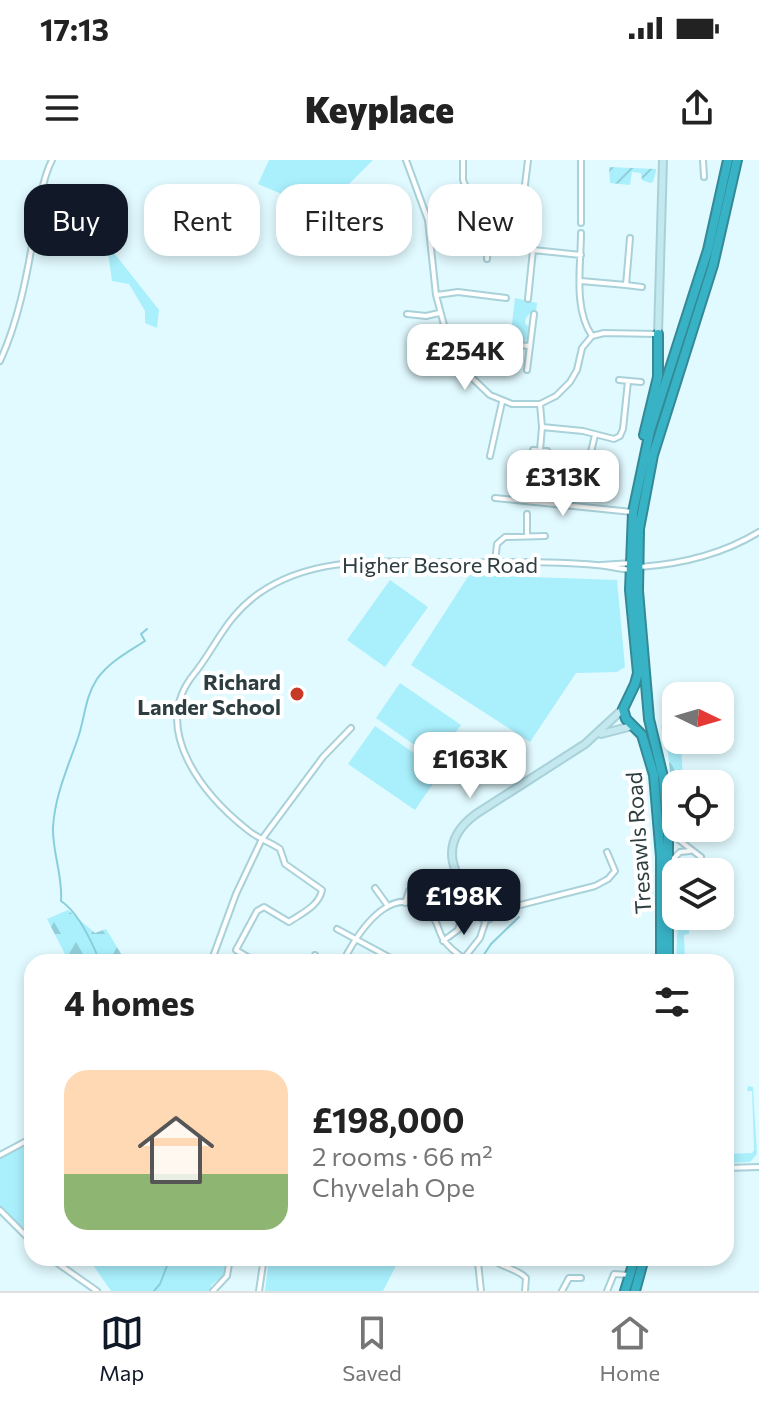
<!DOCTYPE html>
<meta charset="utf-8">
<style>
:root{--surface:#fff;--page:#f2f2f2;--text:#222;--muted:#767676;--line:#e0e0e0;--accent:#111827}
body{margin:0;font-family:Commissioner,sans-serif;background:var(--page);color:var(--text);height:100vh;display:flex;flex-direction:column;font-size:30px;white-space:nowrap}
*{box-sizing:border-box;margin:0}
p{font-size:26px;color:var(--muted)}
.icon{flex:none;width:44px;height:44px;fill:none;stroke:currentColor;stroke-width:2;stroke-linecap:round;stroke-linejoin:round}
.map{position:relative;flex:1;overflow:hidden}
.drawer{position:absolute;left:24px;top:794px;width:710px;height:312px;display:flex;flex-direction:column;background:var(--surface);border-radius:24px;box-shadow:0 4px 12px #0003}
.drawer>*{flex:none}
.hud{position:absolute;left:24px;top:24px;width:712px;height:72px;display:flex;gap:16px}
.needle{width:52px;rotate:95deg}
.fabs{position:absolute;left:662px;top:522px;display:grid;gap:16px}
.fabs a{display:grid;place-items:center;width:72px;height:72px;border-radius:16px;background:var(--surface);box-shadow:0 4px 12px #0003;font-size:40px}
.price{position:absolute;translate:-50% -68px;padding:0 18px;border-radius:16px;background:#fff;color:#222;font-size:26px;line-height:52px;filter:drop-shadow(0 2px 4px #0008)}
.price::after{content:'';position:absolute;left:50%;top:48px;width:24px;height:18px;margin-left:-12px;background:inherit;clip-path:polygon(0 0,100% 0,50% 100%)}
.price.current{background:var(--accent);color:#fff}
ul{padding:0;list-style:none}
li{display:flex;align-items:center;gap:24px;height:200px;padding:0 40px}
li+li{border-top:2px solid var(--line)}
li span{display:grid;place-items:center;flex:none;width:224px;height:160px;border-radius:24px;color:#555}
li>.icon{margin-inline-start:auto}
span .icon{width:96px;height:96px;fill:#fffc;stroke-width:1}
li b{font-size:34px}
h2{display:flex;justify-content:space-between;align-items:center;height:96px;padding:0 40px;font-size:34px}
.chip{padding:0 28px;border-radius:24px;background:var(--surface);box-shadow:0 4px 12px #0003;font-size:28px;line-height:72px}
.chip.current{background:var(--accent);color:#fff}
.status{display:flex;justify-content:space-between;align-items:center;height:56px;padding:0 40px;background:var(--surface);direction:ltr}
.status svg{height:22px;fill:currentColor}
header{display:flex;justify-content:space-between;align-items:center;height:104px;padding:0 40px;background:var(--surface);font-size:36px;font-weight:800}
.dock{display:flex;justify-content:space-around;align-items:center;height:112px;border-top:2px solid var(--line);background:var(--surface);font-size:22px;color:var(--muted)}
.dock a{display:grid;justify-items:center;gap:4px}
.dock .current{color:var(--accent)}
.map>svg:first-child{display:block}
</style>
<div class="status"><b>17:13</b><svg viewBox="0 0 49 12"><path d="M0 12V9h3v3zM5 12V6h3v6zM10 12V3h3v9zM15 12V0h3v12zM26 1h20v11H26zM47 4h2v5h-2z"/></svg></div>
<header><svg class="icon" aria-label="menu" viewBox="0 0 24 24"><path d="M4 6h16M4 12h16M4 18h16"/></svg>Keyplace<svg class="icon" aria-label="share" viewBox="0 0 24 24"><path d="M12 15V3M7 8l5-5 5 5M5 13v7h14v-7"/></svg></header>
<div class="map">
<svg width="759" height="1131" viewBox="0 0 759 1131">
<defs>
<pattern id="forest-firs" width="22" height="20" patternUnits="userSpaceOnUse" patternTransform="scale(2)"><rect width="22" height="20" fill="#a9effc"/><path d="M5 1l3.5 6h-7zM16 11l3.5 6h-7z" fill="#92ced9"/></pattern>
<pattern id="garden-furrows" width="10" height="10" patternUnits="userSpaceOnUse" patternTransform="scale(2)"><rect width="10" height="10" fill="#a9effc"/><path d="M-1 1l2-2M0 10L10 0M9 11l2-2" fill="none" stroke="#92ced9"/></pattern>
</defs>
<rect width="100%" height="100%" fill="#e1faff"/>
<path fill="#a9effc" d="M269 0H373L322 51 258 24Z
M107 84 159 150 157 168 145 163V151L129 124 112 121Z
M515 138 537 143 536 152H531L526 158 525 163 530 168 528 178 524 182 510 181Z
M469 415 617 420 625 507 617 512 576 513 530 582 411 505Z
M390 420 428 447 385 507 347 480Z
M400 523 461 565 436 600 376 558Z
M375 566 441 612 415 650 348 604Z
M748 926 753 927 757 994 750 1002 726 1003V994L752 993 754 990 752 931H747Z
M32 978V1059L26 1069 9 1060 0 1049V995Z
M88 1098H226L224 1115 211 1125 210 1131H111Z
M269 1098H335L372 1105 386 1098H400L383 1131H265Z"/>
<path fill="url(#forest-firs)" d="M669 563 676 566V580H681L683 624H676V641L672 633 668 593 661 566Z
M68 750 95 773 106 769 126 802H69L47 759Z
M678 756H688L689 774 684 775 685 802H676Z"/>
<path fill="url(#garden-furrows)" d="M609 7 656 9V11L653 22 650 23 642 20 641 13 632 12 630 25 610 23Z"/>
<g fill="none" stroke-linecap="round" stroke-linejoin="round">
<path stroke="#89cedb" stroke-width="2" d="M100 802C92 782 78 752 61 741 63 715 52 692 53 667 55 635 68 607 78 578 85 557 85 537 97 519 109 502 128 492 145 481L141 474 147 469
M479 802 491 784 519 757
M154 1131 160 1124 170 1098"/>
<g stroke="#a8d1d9" stroke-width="8">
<path id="street" d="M406 0 428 60 436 135 449 184 468 214 490 235 512 244H540L556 236 570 222 577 210 582 188 592 176 604 173 658 174
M463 0V20L478 58
M581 0V63
M703 0 704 17
M516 40 531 41
M523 41 528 0
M581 73C581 106 573 148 592 176
M431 84 488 86
M533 90 534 74
M487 99 489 71
M581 121 626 125 630 78
M626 125 642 127
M437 135 458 132 506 138
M528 139 533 90 581 95
M407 154 426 156 439 153
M452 189 474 181 529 186
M0 201C18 162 27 116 34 73 39 49 41 22 52 0
M527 210 534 154
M619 220 641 222
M540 244 542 267 583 271 614 279 620 276 623 269 628 221
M533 290 547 291
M540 290 542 267
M490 296 502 242
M580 308 594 310
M587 309 595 275
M495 338 632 352
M527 374V354
M495 402 497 384 505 377 545 376
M601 405 632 403
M640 407C682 404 723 394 759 372
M670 673 701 697
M671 701 680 692 690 691
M375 728 388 746
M405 743 409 731 429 716
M493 752 595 726 608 719 615 711 607 692
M435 759 441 754 451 731
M337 769 398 802
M443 781 458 770 465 749
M347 794C363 765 396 719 431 755 438 762 438 770 442 777 447 787 456 792 464 799
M211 802 236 734 262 679 323 597 351 568
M256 802 236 790 257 751 264 747 289 762C302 753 319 746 322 730L285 704 280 689C270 682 259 679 249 671 204 636 149 569 194 514 217 485 225 458 258 434 313 395 381 402 445 402 495 403 546 400 596 405 608 406 620 409 632 410
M314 802 315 795
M461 802 480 778 486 760
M0 995 32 978
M726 1008 759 1007
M0 1050 32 1082
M50 1098 97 1131
M253 1098 263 1104 259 1131
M480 1098 478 1102 481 1131
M491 1098C501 1108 517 1108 526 1118L525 1131
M213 1131 227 1116 230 1098
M562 1131 569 1118H581
M607 1131 614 1114 630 1115"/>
</g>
<g stroke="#a8d1d9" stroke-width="10">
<path id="secondary" d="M658 174 663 0
M601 574 632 566
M480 753a6 6 0 1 1 12 0a6 6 0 1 1-12 0Z
M482 749C453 718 435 684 476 654L585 584 623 549"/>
</g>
<g stroke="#348996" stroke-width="12">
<path id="highway" d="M644 275 658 217V174
M661 802V697L654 615 642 575 626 559 623 549 635 524 638 513 630 430 633 352 650 271 708 90 728 0
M668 802V671L663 617 649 559 638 431 639 369 653 295 713 105 737 0
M625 1131 635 1098
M635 1131 644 1098"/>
</g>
<use href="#street" stroke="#fff" stroke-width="4"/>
<use href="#secondary" stroke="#c3e8ee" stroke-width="6"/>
<use href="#highway" stroke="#38b2c5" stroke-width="8"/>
</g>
<circle fill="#c53926" stroke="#fff" stroke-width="3" cx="297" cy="534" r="8"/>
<g text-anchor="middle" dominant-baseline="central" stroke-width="8" stroke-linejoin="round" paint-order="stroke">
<g font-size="22" fill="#2d3d40" stroke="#fff">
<text x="440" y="404">Higher Besore Road</text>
<text transform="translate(638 683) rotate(-94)">Tresawls Road</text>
</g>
<g font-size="22" font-weight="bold" fill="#2d3d40" stroke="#fff" text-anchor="end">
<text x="281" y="521">Richard<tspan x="281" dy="25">Lander School</tspan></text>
</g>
</g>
</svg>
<div class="fabs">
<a><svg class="needle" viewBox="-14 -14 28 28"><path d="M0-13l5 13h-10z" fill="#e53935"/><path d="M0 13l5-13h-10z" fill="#767676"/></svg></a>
<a><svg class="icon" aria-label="locate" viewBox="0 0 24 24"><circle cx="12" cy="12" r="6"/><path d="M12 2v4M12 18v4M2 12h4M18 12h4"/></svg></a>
<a><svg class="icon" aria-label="layers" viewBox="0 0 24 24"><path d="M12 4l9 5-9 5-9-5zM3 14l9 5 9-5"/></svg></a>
</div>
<b class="price" style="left:465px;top:232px">£254K</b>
<b class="price" style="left:563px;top:358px">£313K</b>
<b class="price" style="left:470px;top:640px">£163K</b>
<b class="price current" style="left:464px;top:777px">£198K</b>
<div class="hud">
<a class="chip current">Buy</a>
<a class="chip">Rent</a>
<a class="chip">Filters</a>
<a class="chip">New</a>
</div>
<section class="drawer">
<h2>4 homes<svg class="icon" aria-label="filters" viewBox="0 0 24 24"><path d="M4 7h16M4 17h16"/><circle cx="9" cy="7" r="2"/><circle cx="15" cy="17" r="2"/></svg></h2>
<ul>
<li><span style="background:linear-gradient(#ffd9b3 65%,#8fb573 0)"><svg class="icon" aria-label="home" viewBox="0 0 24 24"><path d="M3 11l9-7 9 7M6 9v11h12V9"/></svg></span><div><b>£198,000</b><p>2 rooms · 66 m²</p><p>Chyvelah Ope</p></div></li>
</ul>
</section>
</div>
<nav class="dock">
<a class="current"><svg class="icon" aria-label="map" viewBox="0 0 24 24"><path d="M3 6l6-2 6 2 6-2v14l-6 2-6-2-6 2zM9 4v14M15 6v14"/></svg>Map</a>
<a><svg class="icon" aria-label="saved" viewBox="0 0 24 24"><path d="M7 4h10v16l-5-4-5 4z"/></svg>Saved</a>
<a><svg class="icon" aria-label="home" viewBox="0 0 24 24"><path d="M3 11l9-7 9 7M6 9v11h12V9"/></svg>Home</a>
</nav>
